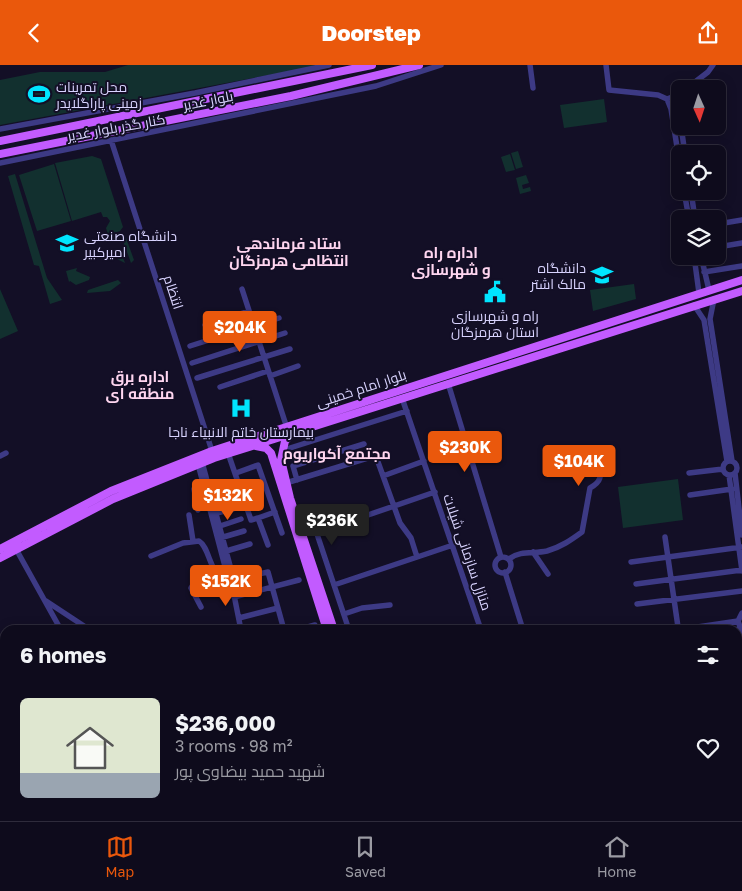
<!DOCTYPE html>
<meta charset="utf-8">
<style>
:root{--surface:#0e0b1c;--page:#1c1929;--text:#f1f3f6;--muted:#9b9ba3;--line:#2e2b3b;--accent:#ea580c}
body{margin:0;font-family:"Golos Text",Cairo,sans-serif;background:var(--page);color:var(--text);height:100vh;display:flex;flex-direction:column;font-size:19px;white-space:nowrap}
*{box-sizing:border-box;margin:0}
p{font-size:16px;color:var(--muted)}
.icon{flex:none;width:28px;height:28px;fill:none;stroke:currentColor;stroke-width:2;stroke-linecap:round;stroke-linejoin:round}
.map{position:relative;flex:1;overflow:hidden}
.side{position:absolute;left:0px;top:560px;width:742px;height:196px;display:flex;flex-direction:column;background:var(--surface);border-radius:15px 15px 0 0;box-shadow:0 2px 12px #0003,0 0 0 1px var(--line)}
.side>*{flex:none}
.needle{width:32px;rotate:177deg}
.fabs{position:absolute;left:671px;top:15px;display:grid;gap:10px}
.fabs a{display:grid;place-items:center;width:55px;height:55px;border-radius:8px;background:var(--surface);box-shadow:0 2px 12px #0003,0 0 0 1px var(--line);font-size:25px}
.price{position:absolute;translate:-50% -42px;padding:0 11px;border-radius:5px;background:var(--accent);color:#fff;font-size:16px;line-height:32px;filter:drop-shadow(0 1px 2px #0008)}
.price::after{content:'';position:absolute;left:50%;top:30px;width:15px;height:11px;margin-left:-8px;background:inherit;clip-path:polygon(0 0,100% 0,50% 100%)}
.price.on{background:#222;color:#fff}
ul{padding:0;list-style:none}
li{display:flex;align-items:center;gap:15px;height:125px;padding:0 20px}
li span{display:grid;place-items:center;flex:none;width:140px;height:100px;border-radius:8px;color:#555}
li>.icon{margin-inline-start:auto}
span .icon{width:60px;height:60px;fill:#fffc;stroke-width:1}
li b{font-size:21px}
h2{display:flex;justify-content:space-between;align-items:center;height:60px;padding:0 20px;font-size:21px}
header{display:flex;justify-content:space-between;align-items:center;height:65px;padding:0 20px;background:var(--accent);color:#fff;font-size:22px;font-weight:800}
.dock{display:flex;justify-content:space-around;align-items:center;height:70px;border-top:1px solid var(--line);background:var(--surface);font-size:14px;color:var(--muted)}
.dock a{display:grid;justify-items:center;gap:2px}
.dock .on{color:var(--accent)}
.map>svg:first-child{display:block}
</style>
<header><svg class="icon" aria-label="back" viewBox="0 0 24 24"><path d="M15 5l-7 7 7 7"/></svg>Doorstep<svg class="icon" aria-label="share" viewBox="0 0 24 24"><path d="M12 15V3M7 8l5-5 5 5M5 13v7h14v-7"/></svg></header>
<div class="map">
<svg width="742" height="756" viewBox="0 0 742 756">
<rect width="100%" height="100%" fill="#130f26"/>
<path fill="#12302f" d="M128 0H323L0 60V15L40 7H105Z
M604 34 607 57 564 63 560 40Z
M518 86 523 102 516 104 511 88Z
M510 89 515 105 506 107 501 92Z
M92 91 101 94 123 162 120 166 108 170 106 163 110 156 107 152H103L101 147 72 156 55 98Z
M54 99 71 156 37 166 19 110Z
M15 109 47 213 62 235 50 239 39 201 34 200 8 111Z
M526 110 529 118 522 120 523 124 530 122 531 126 520 129 516 113Z
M125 170 134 195 131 198 122 173Z
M120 184 125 198 111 191 113 186Z
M77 203 76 206 90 212 89 215 76 220 70 216 69 217 66 206Z
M118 215 121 218 110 226 87 228 88 225Z
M634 219 636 234 593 246 590 225Z
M0 224 18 266 0 274Z
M678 414 683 455 623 463 618 422Z"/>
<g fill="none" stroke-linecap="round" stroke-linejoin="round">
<path stroke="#3d3a85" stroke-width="5.5" d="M530 0 533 23
M606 0 609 25 658 30 667 34 680 29
M686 24 708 7 713 0
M677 31 680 55
M667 34 671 44 680 101
M681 61 685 89
M0 64 195 28 329 0
M111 75 212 386
M0 98 376 21 441 0
M684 126 689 154
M691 126 695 154
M718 159 742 155
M718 182 742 178
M694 191 699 228
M701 191 709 225
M704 207 742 201
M242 224 286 360
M714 234 710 254 732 396
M694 240 704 255 727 396
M205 260 249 246
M190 281 279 253
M192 298 285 268
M270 311 298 301
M197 313 290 284
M448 318 501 492
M220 322 268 306
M402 333 481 565
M290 383 407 346
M228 388 251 455 258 453 268 480
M0 391 6 388
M723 403a7 7 0 1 1 14 0a7 7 0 1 1-14 0Z
M202 397 232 508 231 515 241 565
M378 397 400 458 411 473 417 492
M198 399 227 509 231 515
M236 408 258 400 282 468
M689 408 723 404
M735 408 742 470
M729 410 742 506
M383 411 424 396
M297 415 293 401 364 379
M286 418 371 392
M690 430 732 424
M212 436 231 430
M198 445 194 424 205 421
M310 448 349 565
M213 449 236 443
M189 450 193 476
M258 453 275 447
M217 462 241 454
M333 462 435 427
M665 472 678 562
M220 473 244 466
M16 484 61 565
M223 487 250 479
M533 487 548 509
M151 491 183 478 199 476C209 482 209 504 222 515
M495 500a8 8 0 1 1 16 0a8 8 0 1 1-16 0Z
M509 494C521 485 533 489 547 486 561 482 571 475 582 467L590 423C609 413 595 403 600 387
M631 497 742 482
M505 507 523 565
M636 519 742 505
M334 520 453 480
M234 532 299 515
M46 536 90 565
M637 539 742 526
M201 542 191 523 196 515H231L268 507 284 565
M742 548 738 556 742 567
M344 549 362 543 390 540
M239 553 278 543
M684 564 738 556
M271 565 283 562
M297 565 315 560
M730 565 740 564
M738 589H742
M738 608H742
M0 610 5 619
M738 630H742
M738 660 742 659
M738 687 742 686
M738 707 742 706
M738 726 742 725
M79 751 82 756
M159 751 162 756
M662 751 663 756
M222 752 224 756
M27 756 32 751
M37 756 41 751
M53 756 61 751
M190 756 197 751
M326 756 335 751"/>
<path stroke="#c25bff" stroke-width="8" d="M0 76 372 0
M0 89 291 31 419 0
M292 369 285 376 281 395 290 433 334 565
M256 381 266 383 271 388 327 565
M0 484 111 426 212 386 742 215
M0 493 113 434 214 393 742 226
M370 751 372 756
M376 751 378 756"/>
</g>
<defs>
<g id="stadium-bare" transform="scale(1.725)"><path d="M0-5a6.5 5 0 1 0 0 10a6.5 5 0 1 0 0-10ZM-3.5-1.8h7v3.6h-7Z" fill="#00e5ff" stroke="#130f26" stroke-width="2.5" paint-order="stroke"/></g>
<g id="university-bare" transform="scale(1.725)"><path d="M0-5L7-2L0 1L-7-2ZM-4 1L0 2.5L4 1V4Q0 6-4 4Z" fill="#00e5ff" stroke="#130f26" stroke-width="2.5" paint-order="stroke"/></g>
<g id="civic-bare" transform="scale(1.725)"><path d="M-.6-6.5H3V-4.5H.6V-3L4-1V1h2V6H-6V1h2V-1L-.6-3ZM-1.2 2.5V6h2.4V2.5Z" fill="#00e5ff" stroke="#130f26" stroke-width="2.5" paint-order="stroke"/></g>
<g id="hospital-bare" transform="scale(1.725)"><path d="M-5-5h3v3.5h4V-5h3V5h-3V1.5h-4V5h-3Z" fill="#00e5ff" stroke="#130f26" stroke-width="2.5" paint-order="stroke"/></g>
</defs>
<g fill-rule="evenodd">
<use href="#stadium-bare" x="39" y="29"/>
<use href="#university-bare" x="67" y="178"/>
<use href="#university-bare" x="602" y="210"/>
<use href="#civic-bare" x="495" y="227"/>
<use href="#hospital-bare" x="241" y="343"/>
</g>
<g text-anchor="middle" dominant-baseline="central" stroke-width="4" stroke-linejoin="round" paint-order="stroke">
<g font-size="14" fill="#d9d4ff" stroke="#130f26" text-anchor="start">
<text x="56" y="21">محل تمرینات<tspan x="56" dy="16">زمینی پاراگلایدر</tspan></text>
<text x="84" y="170">دانشگاه صنعتی<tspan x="84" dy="16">امیرکبیر</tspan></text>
<text x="586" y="202" text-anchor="end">دانشگاه<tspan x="586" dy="16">مالک اشتر</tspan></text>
<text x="495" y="250" text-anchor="middle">راه و شهرسازی<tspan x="495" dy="16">استان هرمزگان</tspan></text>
<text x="241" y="366" text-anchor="middle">بیمارستان خاتم الانبیاء ناجا</text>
</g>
<g font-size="14" fill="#d9d4ff" stroke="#130f26">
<text transform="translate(208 35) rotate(-11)">بلوار غدیر</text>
<text transform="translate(116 62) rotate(-10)">کنار گذر بلوار غدیر</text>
<text transform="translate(174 227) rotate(72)">انتظام</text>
<text transform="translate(361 323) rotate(-18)">بلوار امام خمینی</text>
<text transform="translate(468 487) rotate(71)">منازل سازمانی شیلات</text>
</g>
<g font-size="15" font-weight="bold" fill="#ffd6f0" stroke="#130f26">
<text x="289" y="178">ستاد فرماندهی<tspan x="289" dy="17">انتظامی هرمزگان</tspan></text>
<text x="451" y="187">اداره راه<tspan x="451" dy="17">و شهرسازی</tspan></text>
<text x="140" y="311">اداره برق<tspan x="140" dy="17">منطقه ای</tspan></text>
<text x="337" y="388">مجتمع آکواریوم</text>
</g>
</g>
</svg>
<div class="fabs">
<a><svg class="needle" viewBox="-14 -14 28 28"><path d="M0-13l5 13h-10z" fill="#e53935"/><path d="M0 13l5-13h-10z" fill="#9b9ba3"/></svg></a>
<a><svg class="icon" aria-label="locate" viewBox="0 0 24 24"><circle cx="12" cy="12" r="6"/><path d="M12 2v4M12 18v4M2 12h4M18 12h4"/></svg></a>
<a><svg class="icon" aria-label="layers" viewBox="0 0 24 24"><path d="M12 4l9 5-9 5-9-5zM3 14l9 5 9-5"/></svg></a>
</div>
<b class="price" style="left:240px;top:288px">$204K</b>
<b class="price" style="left:465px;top:408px">$230K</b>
<b class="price" style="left:579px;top:422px">$104K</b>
<b class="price" style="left:228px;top:456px">$132K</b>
<b class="price on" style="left:332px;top:481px">$236K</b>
<b class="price" style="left:226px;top:542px">$152K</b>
<section class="side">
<h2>6 homes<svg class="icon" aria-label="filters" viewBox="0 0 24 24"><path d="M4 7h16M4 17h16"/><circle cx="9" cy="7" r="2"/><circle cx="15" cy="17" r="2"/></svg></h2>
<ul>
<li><span style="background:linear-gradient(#dfe7d0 75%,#9aa5b1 0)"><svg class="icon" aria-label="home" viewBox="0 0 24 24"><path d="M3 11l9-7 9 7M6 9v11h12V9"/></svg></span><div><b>$236,000</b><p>3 rooms · 98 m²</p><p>شهید حمید بیضاوی پور</p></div><svg class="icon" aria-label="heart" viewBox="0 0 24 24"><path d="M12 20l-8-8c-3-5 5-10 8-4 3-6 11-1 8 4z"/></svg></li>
</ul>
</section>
</div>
<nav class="dock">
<a class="on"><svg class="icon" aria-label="map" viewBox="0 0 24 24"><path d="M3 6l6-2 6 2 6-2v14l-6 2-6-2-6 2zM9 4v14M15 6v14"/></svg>Map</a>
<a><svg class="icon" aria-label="saved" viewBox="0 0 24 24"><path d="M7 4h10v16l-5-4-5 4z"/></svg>Saved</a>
<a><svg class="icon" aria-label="home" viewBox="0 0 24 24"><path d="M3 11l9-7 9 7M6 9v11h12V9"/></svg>Home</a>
</nav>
